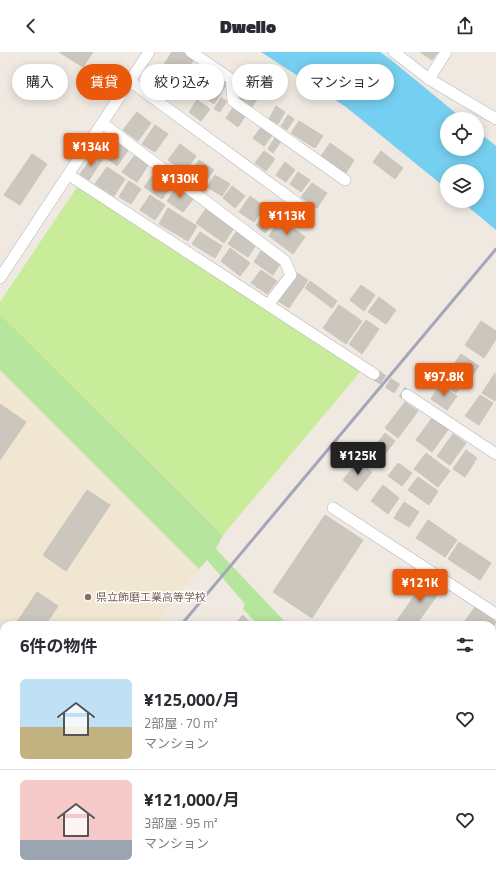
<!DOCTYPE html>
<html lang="ja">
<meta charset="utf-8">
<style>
:root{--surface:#fff;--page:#f2f2f3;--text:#2b2b33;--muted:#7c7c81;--line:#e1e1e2;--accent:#ea580c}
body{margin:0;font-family:"Titillium Web","Noto Sans JP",sans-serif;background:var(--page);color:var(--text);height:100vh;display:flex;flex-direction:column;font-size:15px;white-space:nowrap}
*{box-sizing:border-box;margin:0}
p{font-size:13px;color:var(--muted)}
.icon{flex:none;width:22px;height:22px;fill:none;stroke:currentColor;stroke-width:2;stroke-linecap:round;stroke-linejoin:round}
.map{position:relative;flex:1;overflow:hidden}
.panel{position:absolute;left:0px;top:569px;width:496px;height:256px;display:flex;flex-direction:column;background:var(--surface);border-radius:12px 12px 0 0;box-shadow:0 2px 10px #0003}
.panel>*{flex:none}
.hud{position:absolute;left:12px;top:12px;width:472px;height:36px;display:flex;gap:8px}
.buttons{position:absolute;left:440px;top:60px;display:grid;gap:8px}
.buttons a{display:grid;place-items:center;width:44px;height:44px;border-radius:50%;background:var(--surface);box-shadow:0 2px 10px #0003;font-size:20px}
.price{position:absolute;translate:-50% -34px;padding:0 9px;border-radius:4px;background:var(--accent);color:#fff;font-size:13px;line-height:26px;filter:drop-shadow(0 1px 2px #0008)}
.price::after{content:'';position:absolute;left:50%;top:24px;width:12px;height:9px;margin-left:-6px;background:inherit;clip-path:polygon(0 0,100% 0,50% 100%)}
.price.selected{background:#222;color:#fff}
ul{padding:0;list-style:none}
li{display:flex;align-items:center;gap:12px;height:100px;padding:0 20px}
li+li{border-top:1px solid var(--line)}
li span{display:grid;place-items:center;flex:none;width:112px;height:80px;border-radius:6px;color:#555}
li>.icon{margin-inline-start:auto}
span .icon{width:48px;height:48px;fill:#fffc;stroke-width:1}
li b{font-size:17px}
h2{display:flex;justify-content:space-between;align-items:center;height:48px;padding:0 20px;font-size:17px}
.tag{padding:0 14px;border-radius:18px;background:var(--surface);box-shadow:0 2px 10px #0003;font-size:14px;line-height:36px}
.tag.selected{background:var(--accent);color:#fff}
header{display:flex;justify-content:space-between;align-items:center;height:52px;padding:0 20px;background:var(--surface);font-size:18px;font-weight:800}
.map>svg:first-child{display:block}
</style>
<header><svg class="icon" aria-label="back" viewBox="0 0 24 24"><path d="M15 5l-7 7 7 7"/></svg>Dwello<svg class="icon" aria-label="share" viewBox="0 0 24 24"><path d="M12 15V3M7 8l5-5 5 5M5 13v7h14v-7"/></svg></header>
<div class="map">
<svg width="496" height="825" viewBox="0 0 496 825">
<rect width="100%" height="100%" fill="#efe9e1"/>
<path fill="#f0e6d1" d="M0 318 199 517 154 573H4V758L0 763Z
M492 802 496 806V825H194L197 821H492Z"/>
<path fill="#b6e59e" d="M0 262 223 483 216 497 288 573H258L243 557 245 552 207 508 199 517 0 318Z
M492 772 496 776V806L492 802Z"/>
<path fill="#c9ec9a" d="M77 135 361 319 223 483 0 262V250Z"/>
<path fill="#75cff0" d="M261 0H380L390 7 463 67H447V97H477V79L496 94V178L461 149H477V119H447V137L346 55Z"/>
<path fill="#cbc7bf" stroke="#cbc5ba" d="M59 0H93L83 15Z
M172 0H182L194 7 180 29 161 17Z
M420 0H438L432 8Z
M210 19 228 30 214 52 197 40Z
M248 35 260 43 252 55 240 47Z
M221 46 227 49 220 60 214 57Z
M197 48 210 57 201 69 189 60Z
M234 54 246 63 238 75 226 66Z
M276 54 285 60 278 72 269 67Z
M137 60 151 71 138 89 123 78Z
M288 63 294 67 287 78 281 74Z
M299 69 323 84 315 96 291 81Z
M155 73 168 82 155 100 142 92Z
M262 74 273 82 264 94 253 86Z
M276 84 282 88 273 101 268 97Z
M112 86 129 97 117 114 101 102Z
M330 91 354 108 346 121 321 104Z
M180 92 196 104 185 120 168 108Z
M264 99 275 107 266 119 255 111Z
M381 99 403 116 395 127 373 110Z
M32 102 47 112 20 153 4 143Z
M94 103 102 108 89 128 80 122Z
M135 103 149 112 137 130 122 120Z
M199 108 214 118 202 134 188 124Z
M285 110 295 118 286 130 276 123Z
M107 115 125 127 114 144 95 132Z
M156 119 173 131 162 147 144 135Z
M298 120 310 128 301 140 290 132Z
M215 123 230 132 222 144 207 135Z
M129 129 141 137 131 152 119 145Z
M312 131 327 141 317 156 301 145Z
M232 134 245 144 235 156 223 146Z
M177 135 194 146 183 160 167 149Z
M150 143 165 153 155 168 140 158Z
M250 144 265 155 254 170 239 160Z
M168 156 197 174 188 189 159 172Z
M206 157 234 176 224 191 196 171Z
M269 158 278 166 265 181 256 173Z
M281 167 305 185 293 202 269 184Z
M200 180 222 194 215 206 192 192Z
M236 180 256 193 248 205 228 192Z
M230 196 250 211 240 224 221 209Z
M261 199 280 212 273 223 254 210Z
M261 218 277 229 267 242 251 231Z
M297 221 308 228 289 256 278 249Z
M310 229 337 249 332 256 305 236Z
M361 233 375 243 364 259 350 248Z
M379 245 396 258 386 272 368 260Z
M339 253 362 269 346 292 323 276Z
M366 268 379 277 362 302 349 292Z
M481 269 496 279V287L484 306 465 293Z
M461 302 479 314 470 327 452 315Z
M448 315 466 326 456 341 438 329Z
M495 321 496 347 495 349 482 341Z
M440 333 457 344 447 358 431 347Z
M480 343 493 351 479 373 465 364Z
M405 350 418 359 398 386 385 376Z
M0 352 26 370 0 408Z
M432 366 448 378 432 400 416 388Z
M385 381 395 389 381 407 371 400Z
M453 382 466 391 450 413 437 404Z
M466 398 477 406 465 425 453 417Z
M426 401 450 419 438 435 414 417Z
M358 409 372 420 357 439 343 428Z
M398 411 412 421 402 434 388 424Z
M418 425 438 439 429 453 408 438Z
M383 433 399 446 388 462 371 449Z
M87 438 110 453 66 519 43 503Z
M404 450 419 460 409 475 394 466Z
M325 463 363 488 312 566 273 540Z
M428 468 457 488 445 505 416 486Z
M459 490 491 511 480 528 448 507Z
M428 524 443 535 416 573H394Z
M37 540 58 554 45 573H15Z
M475 555 496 570 492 576V573H462Z
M243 563 252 573H234Z
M4 589V633L0 639V595Z
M492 719 496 723V769L492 764Z
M119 821H134L135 822 134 825H126Z"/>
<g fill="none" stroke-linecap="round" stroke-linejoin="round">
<path stroke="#c8c4bd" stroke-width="11" stroke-dasharray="11 5.5" stroke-linecap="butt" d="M374 322 407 343"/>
<g stroke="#b4b7c1" stroke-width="12">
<path id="street" d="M191 0 231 27 233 49 345 128
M394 0 429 27 496 67
M429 27 446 0
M130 29 309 160
M103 72 285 209 291 223 268 253
M69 123 374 322
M0 226 149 0
M407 343 496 402
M333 456 496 562
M59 825 62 821
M152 825 154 821"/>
</g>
<use href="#street" stroke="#fff" stroke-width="11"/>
<path stroke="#a3a6b8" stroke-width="3" d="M181 573 496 197
M0 794 4 789"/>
</g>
<circle fill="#8d6e63" stroke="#fff" stroke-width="1.5" cx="88" cy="545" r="4"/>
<g text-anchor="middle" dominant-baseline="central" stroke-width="3" stroke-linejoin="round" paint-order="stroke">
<g font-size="11" fill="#785e54" stroke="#fff" text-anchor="start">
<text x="96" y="545">県立飾磨工業高等学校</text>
</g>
</g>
</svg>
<div class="buttons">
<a><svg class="icon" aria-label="locate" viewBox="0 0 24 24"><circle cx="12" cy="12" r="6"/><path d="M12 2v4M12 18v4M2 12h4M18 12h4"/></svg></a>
<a><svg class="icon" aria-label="layers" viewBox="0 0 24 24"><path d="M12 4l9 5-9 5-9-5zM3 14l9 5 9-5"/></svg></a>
</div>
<b class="price" style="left:91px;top:115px">¥134K</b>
<b class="price" style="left:180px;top:147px">¥130K</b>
<b class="price" style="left:287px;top:184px">¥113K</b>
<b class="price" style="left:444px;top:345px">¥97.8K</b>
<b class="price selected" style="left:358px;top:424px">¥125K</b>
<b class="price" style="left:420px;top:551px">¥121K</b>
<div class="hud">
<a class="tag">購入</a>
<a class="tag selected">賃貸</a>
<a class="tag">絞り込み</a>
<a class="tag">新着</a>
<a class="tag">マンション</a>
</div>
<section class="panel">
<h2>6件の物件<svg class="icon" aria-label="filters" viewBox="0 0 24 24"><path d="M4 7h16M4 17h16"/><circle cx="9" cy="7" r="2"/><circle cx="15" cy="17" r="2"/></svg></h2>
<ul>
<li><span style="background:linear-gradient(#bfe0f5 60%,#c2b280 0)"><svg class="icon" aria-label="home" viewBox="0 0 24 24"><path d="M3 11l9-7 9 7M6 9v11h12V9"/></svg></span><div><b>¥125,000/月</b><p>2部屋 · 70 m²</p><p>マンション</p></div><svg class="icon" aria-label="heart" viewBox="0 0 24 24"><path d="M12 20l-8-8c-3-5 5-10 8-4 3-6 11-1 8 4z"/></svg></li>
<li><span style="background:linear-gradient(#f6c9c9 75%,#9aa5b1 0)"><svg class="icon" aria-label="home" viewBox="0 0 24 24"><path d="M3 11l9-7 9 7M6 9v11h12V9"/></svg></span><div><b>¥121,000/月</b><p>3部屋 · 95 m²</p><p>マンション</p></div><svg class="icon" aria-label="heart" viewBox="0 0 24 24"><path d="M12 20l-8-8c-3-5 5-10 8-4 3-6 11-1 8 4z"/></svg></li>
</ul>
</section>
</div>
